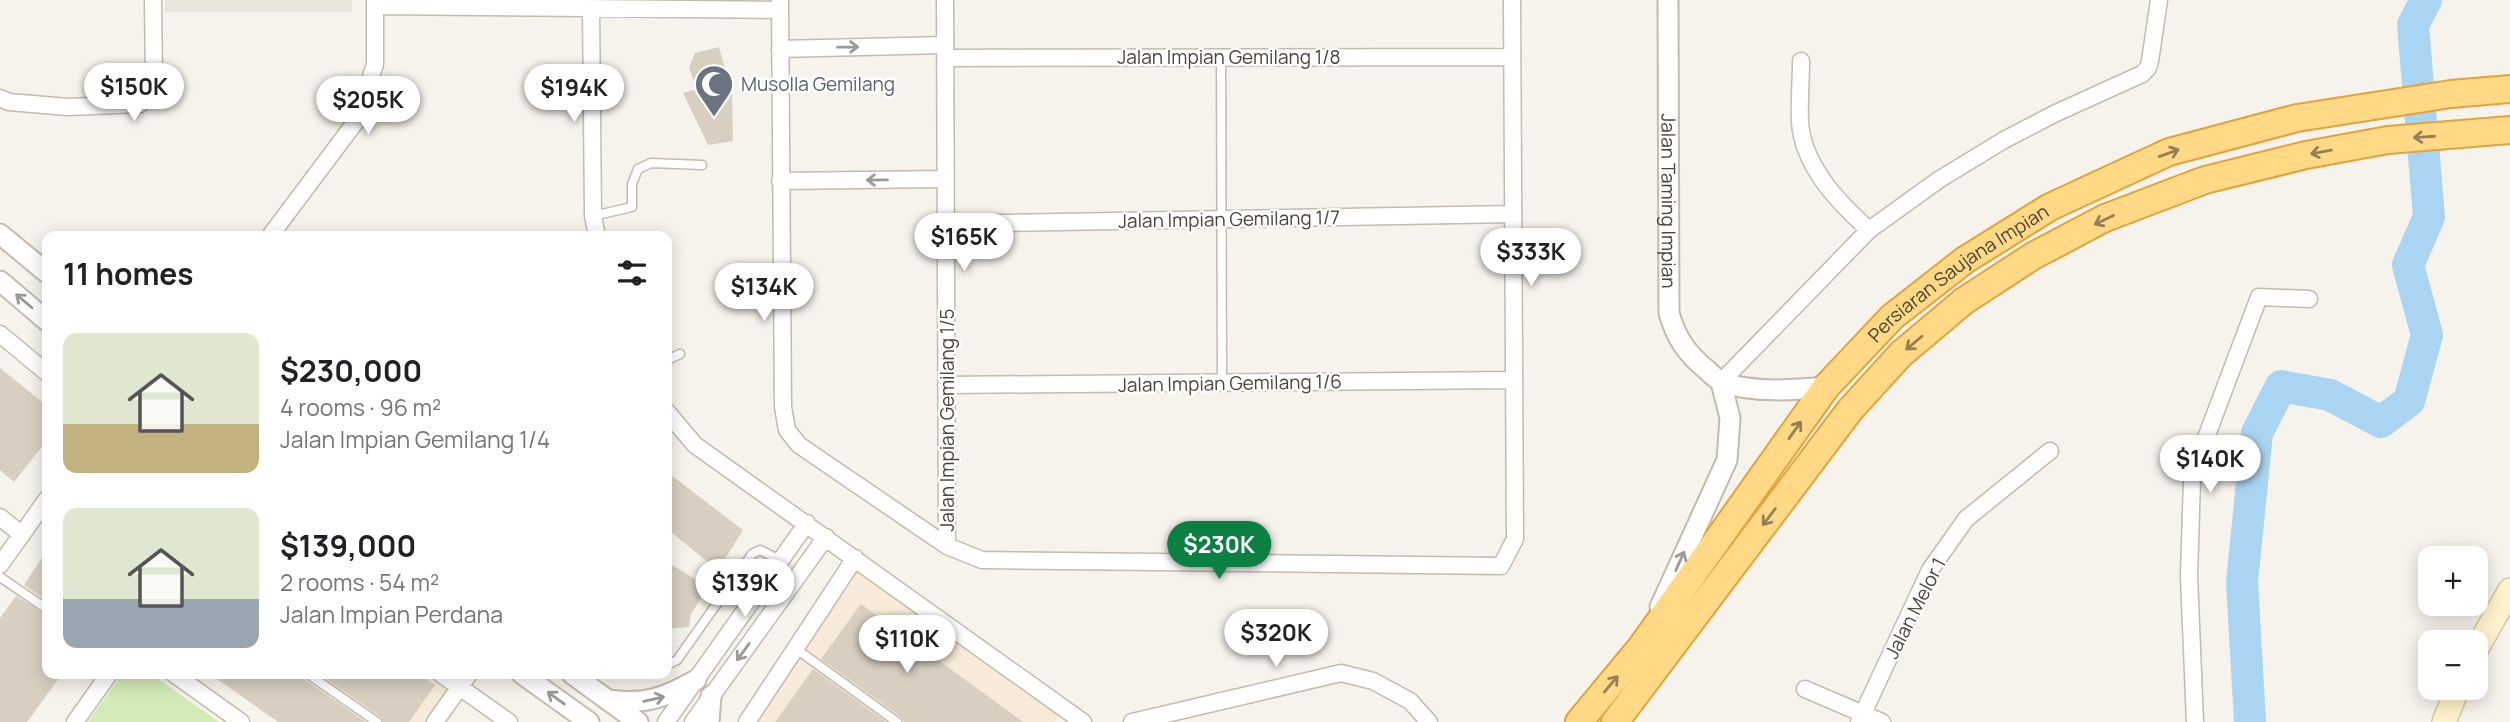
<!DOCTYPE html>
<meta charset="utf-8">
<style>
:root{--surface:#fff;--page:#f2f2f2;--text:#202124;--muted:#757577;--accent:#0b8043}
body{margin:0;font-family:Manrope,sans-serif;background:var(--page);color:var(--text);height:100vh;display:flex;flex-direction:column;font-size:26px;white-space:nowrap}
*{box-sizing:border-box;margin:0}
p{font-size:23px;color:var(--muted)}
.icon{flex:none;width:38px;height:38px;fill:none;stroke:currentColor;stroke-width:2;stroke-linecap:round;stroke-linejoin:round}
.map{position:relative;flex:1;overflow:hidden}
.drawer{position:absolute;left:42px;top:231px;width:630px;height:448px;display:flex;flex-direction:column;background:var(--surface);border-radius:14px;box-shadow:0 4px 18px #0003}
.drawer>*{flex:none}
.fabs{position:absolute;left:2418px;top:546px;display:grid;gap:14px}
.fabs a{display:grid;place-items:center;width:70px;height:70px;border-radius:14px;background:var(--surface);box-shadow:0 4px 18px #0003;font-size:35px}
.price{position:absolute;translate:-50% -60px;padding:0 16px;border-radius:24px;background:#fff;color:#222;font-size:23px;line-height:46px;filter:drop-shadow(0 2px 4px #0008)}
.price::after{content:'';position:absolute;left:50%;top:42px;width:21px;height:16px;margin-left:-10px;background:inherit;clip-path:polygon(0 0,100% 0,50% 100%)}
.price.selected{background:var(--accent);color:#fff}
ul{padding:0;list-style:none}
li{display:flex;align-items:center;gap:21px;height:175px;padding:0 21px}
li span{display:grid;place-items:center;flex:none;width:196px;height:140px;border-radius:14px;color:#555}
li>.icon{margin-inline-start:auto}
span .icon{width:84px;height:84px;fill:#fffc;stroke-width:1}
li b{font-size:30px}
h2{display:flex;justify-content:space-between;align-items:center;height:84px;padding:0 21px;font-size:30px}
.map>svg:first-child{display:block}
</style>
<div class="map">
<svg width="2510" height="722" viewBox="0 0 2510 722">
<rect width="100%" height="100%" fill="#f6f3ec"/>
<path fill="#eae5da" d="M165 0H352V12H165Z"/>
<path fill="#f7ead8" d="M856 569 1060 713 1054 722H755Z
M317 674H430L450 688 426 722H385Z"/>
<path fill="#d2eab5" d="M122 674H151L219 722H88Z"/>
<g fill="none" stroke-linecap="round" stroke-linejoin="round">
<path stroke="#a9d4f2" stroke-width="32" d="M2250 722 2242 582 2257 433 2281 386 2330 395 2381 422 2409 401 2427 335 2408 265 2429 217 2413 25 2426 0"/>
</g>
<path fill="#d8cfc1" d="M719 47 732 94 733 141 708 145 683 93 697 89 689 68 695 53Z
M0 368 47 406V440L14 482 0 470Z
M667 472 743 530 718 570 667 529Z
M47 550V601L24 585Z
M667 562 708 587 691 614 689 627 667 629Z
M16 596 47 615V674H62L27 722H0V618Z
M861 604 1023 722H904L901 717 821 659Z
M813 669 886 722H775Z
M210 674H302L304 679 366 722H278Z
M319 674H419L435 685 409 722H383L381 717Z"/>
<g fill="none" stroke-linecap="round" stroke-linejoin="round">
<g stroke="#c2bbae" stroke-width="11">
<path id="service" d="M1221 57 1222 383
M593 216 632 207V184L638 169 651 163 702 165
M667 360 680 354
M0 577 47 609
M795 648 897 722
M667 665 677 660 752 554 760 550 780 560
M308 674 377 722"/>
</g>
<g stroke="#c2bbae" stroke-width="19">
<path id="minor" d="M780 0 783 407 787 430 799 445 947 546 982 560 1501 566 1515 539 1512 0
M945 0 947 546
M375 6 780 10
M591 8 593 216 597 236
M780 49 945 45
M945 58 1512 57
M1801 61C1801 81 1799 102 1800 122 1803 166 1838 202 1869 230
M0 98 9 102 68 107 140 104 150 94 154 80 153 0
M780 181 945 179
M946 224 1513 214
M270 236 357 120 375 64V0
M0 334 47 373
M1721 382 1869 230 1940 179 2004 140 2054 114 2142 74 2148 68 2150 61 2159 0
M946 385 1513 380
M667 412 695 445 1083 722
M0 517 22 535
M0 565 47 499
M174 674 241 722
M441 674 509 722
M1805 689 1882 722
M75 722 109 674
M435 722 469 674
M666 722 807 523
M693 722 826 537
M747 722 855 558
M1132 722 1341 673 1373 681 1410 701 1429 722
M1859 722 1930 570 1966 519 2050 451
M2195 722 2189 576 2192 480 2198 459 2259 297 2309 299"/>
</g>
<g stroke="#c2bbae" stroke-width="23">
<g id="tertiary">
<path id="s1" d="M1668 0 1669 313C1676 338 1687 354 1707 370 1712 375 1718 381 1724 383 1755 393 1794 390 1826 387"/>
<path d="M0 234 47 273"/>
<path d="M0 281 47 321"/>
<path d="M1660 607 1727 460 1730 418 1721 382"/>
<path d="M522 674 589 722"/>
<path d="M572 674 638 722"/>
<path d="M608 700C645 705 664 698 696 680"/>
<path d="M709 722 711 696"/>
</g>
</g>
<g stroke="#d6c79b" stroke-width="26">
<path id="secondary" d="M2476 650 2510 590
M2444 722 2458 688"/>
</g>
<g stroke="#e0a43c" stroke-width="30">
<g id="trunk">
<path id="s2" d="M1579 722 1642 646 1826 387 1892 317 1965 260 2050 207 2169 152 2297 118 2451 94 2510 89"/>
<path d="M1615 722 1850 410 1901 354 1964 301 2033 256 2105 218 2205 180 2306 155 2388 140 2510 130"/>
</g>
</g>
<use href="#service" stroke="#fff" stroke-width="8"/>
<use href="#minor" stroke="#fff" stroke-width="16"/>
<use href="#tertiary" stroke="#fff" stroke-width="19"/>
<use href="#secondary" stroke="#fff3cd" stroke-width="23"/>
<use href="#trunk" stroke="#ffd985" stroke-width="26"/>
</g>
<defs><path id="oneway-shaft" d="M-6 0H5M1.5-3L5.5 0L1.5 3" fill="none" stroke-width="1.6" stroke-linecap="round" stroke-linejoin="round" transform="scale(1.75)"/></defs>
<g stroke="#9c9892">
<use href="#oneway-shaft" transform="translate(848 47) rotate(-1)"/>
<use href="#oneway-shaft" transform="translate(877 180) rotate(179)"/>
<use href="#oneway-shaft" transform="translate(24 301) rotate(-140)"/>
<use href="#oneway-shaft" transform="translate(1680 561) rotate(-66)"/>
<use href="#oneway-shaft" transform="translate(743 652) rotate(126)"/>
<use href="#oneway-shaft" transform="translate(556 698) rotate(-144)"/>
<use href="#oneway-shaft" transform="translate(654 699) rotate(-13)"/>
</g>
<g stroke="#938057">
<use href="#oneway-shaft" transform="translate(2424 137) rotate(176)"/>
<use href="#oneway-shaft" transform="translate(2321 152) rotate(170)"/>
<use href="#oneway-shaft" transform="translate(2169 153) rotate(-20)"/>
<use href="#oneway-shaft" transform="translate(2104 220) rotate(155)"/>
<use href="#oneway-shaft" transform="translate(1914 343) rotate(140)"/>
<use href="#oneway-shaft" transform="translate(1795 430) rotate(-55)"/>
<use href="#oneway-shaft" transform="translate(1769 517) rotate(127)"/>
<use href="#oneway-shaft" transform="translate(1611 684) rotate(-50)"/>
</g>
<defs>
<g id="mosque-pin" transform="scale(2.0125)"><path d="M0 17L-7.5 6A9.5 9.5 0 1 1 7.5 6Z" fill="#6b7280" stroke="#fff"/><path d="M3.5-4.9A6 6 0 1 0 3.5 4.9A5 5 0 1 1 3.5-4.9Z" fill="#fff"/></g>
</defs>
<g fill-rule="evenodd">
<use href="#mosque-pin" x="714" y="84"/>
</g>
<g text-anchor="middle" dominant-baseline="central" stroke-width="5" stroke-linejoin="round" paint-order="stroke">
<g font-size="19" fill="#4b4439" stroke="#fff">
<text x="1229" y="57">Jalan Impian Gemilang 1/8</text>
<text stroke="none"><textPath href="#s1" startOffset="201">Jalan Taming Impian</textPath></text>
<text transform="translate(1229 219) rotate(-1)">Jalan Impian Gemilang 1/7</text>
<text stroke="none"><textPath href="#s2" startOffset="592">Persiaran Saujana Impian</textPath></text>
<text transform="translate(1230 383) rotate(-1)">Jalan Impian Gemilang 1/6</text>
<text transform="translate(947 420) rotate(-90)">Jalan Impian Gemilang 1/5</text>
<text transform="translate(1915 608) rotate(-63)">Jalan Melor 1</text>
</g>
<g font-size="19" fill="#5b616d" stroke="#fff" text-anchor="start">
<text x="741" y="84">Musolla Gemilang</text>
</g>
</g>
</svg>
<div class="fabs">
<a>+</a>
<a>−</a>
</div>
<b class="price" style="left:134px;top:123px">$150K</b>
<b class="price" style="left:574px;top:124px">$194K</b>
<b class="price" style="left:368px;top:136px">$205K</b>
<b class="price" style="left:964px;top:273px">$165K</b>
<b class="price" style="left:1531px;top:288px">$333K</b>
<b class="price" style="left:764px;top:323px">$134K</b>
<b class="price" style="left:2210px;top:495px">$140K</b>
<b class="price selected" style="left:1219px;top:581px">$230K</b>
<b class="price" style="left:745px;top:619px">$139K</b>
<b class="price" style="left:1276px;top:669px">$320K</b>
<b class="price" style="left:907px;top:675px">$110K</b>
<section class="drawer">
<h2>11 homes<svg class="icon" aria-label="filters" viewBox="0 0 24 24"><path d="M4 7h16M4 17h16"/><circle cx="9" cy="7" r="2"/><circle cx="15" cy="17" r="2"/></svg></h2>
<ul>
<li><span style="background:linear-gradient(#dfe7d0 65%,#c2b280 0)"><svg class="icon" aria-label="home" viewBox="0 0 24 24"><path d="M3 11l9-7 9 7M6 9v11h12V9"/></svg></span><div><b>$230,000</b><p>4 rooms · 96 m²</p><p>Jalan Impian Gemilang 1/4</p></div></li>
<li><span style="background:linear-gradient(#dfe7d0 65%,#9aa5b1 0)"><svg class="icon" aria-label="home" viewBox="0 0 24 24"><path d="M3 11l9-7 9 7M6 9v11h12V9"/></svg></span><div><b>$139,000</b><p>2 rooms · 54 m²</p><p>Jalan Impian Perdana</p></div></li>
</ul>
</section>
</div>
